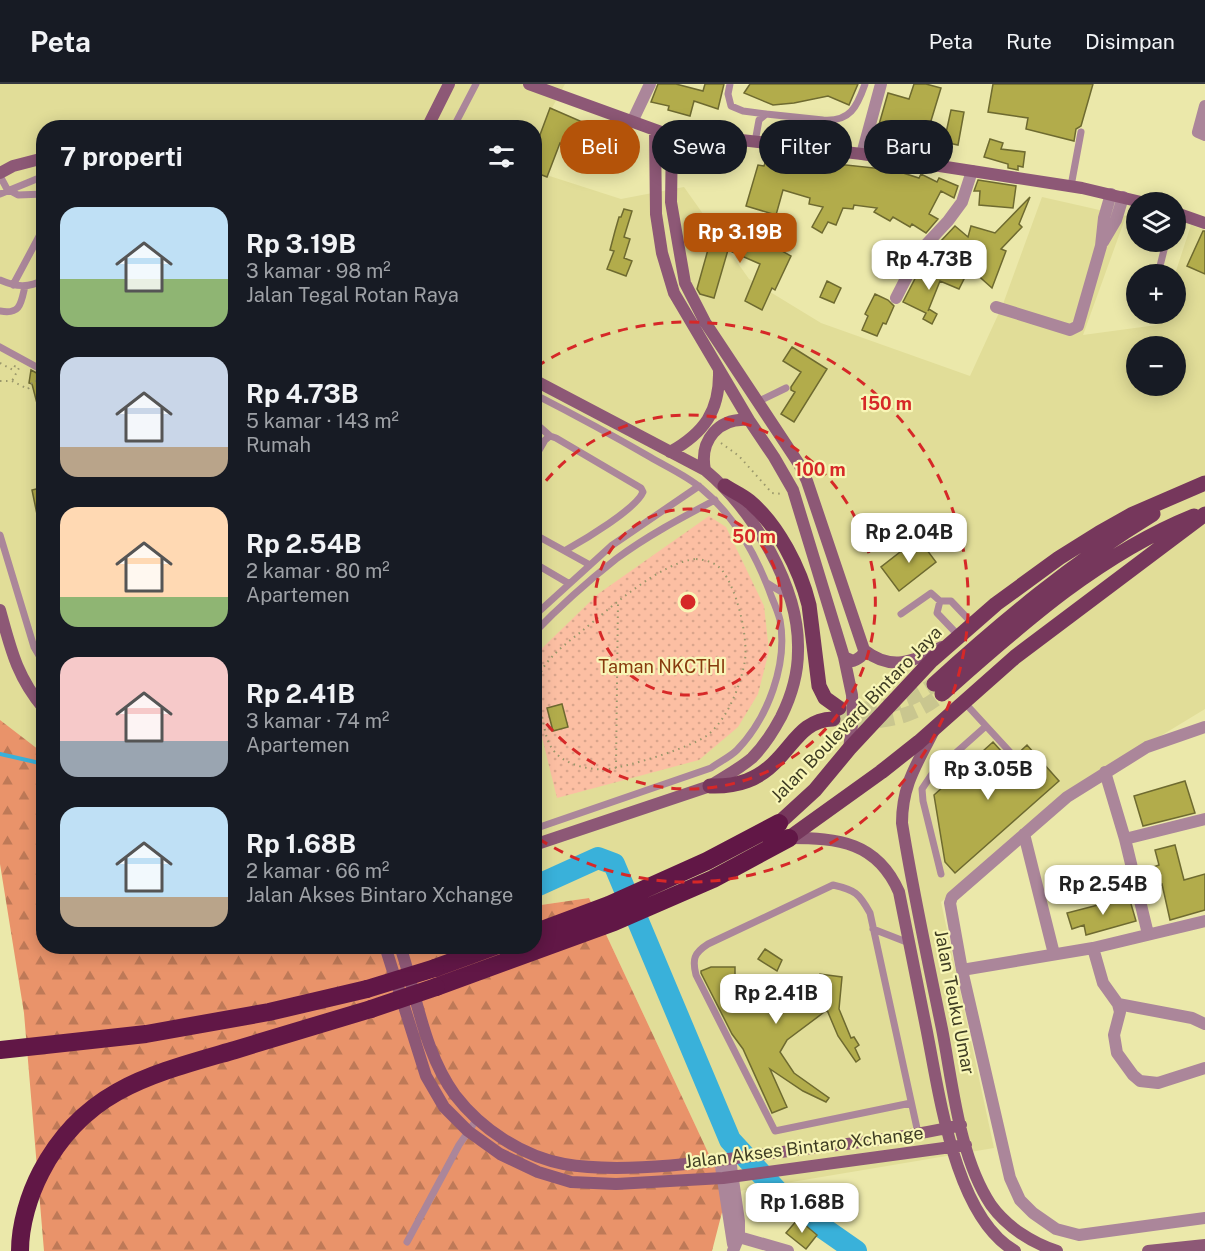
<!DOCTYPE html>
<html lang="id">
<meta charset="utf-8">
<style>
:root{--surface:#171b24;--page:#242831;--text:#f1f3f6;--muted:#9ea1a6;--line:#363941;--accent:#b45309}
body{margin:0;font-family:"Public Sans",sans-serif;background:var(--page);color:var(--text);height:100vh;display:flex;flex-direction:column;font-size:22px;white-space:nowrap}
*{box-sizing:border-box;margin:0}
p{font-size:20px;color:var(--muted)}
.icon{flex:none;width:33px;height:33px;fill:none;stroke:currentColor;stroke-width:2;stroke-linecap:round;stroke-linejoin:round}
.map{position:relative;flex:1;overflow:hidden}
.details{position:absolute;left:36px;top:36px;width:506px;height:834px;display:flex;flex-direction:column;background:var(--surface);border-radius:24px;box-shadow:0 3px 15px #0003}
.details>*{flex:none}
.hud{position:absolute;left:560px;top:36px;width:555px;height:54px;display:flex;gap:12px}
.buttons{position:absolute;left:1126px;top:108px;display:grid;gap:12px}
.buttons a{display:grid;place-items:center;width:60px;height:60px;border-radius:50%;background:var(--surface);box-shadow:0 3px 15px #0003;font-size:30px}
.price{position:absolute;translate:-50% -51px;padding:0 14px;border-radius:12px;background:#fff;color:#222;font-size:20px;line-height:39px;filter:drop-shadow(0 2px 3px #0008)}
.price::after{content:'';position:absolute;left:50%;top:36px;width:18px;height:14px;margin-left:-9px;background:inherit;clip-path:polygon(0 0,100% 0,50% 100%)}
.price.on{background:var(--accent);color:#fff}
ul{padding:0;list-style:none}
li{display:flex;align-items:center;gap:18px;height:150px;padding:0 24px}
li span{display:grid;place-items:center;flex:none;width:168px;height:120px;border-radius:18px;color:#555}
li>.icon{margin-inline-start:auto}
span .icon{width:72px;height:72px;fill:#fffc;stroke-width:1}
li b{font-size:26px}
h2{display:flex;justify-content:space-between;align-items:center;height:72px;padding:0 24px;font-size:26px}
.pill{padding:0 21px;border-radius:27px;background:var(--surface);box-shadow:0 3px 15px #0003;font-size:21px;line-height:54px}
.pill.on{background:var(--accent);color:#fff}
header{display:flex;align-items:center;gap:36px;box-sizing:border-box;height:84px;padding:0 30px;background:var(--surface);border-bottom:2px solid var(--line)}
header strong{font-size:28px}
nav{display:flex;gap:33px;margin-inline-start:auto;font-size:21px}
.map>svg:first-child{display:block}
</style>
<header>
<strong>Peta</strong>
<nav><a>Peta</a><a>Rute</a><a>Disimpan</a></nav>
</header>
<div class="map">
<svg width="1205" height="1167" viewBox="0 0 1205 1167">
<defs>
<pattern id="grass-dots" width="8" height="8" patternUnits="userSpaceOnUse" patternTransform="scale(1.5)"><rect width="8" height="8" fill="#fcbfa3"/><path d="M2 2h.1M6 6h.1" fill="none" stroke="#d9a58c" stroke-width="1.8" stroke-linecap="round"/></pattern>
<pattern id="forest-firs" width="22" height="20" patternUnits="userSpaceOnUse" patternTransform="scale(1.5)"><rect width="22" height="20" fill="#e9936a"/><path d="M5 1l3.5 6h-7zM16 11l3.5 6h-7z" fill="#be7957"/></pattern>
</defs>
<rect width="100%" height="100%" fill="#ebe8aa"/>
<path fill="#e1dd98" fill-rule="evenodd" d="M0 0H565L553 22 534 72V44H44L43 669 0 636Z
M534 87 621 115 684 103 749 195 821 239 970 292 1003 220 1042 113 1126 132 1083 251 1157 241 1162 230H1176L1175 190 1191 141 1205 146V625L1070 707 941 818 994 1064 727 1109 589 814 534 822ZM1137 262H1176V302H1137Z"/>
<path fill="url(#grass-dots)" d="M709 432 726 443 764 522 769 567 758 610 738 643 699 676 557 714 534 621V572L598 510Z"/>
<path fill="url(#forest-firs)" d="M0 636 43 669 44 862H534V822L589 814 727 1109 712 1167H44L24 929 0 780Z"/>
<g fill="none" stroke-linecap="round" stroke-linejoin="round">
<path stroke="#39b1da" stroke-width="4" d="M0 670 44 680"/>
<path stroke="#39b1da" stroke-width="22" d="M534 803 598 774 614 780 730 1056 790 1121 856 1167"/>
</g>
<path fill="#b2ac4b" stroke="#6e6a30" stroke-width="1.5" d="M658 0H676L703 7 705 0H724L718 25 694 17 690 32 668 26 669 22 651 18Z
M750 0H858L849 21 828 12 794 19 773 21 744 9Z
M914 0H926L941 4 923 63 876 51 888 9 909 15Z
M993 0H1093L1081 42 1076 45 1074 57 1026 45 1028 34 988 28Z
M550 24 596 44 597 41 613 48 605 64 610 66 600 88 579 79 583 69 560 59 547 93 534 88V67Z
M951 26 964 28 958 61 944 58Z
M990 55 1003 59 1001 65 1025 68 1023 83 1018 82V86L1008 84V80L984 73Z
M768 70 812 82V80L836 84 837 80 883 85 884 83 919 94 921 90 937 98 939 94 958 102 954 114 941 107 929 130 938 135 926 149 912 140 910 143 893 133 890 137 874 128 877 124 854 121 853 125 843 124 836 141 828 138 822 149 812 143 823 123 809 120 810 114 783 106 776 131 746 122 758 81 764 82Z
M978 96 1016 102 1013 124 979 121 980 107H974Z
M1030 113 1019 140 1022 143 1001 165 1006 167 992 204 964 179 971 165 951 160 947 164 940 158 955 142 968 153 971 142 995 149Z
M624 125 632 127 624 153 630 155 624 174 632 177 626 192 607 185 614 167 610 166 615 147 619 133H621Z
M693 140 722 152 723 147 764 162 766 158 791 172 775 206 772 204 762 226 745 217 760 180 728 166 714 214 700 210 697 205 709 162 688 153Z
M1203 147H1205V190L1187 182Z
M938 183 964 195 959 205 940 197 928 227 929 225 937 230 932 240 923 235 926 229 903 218 919 187 933 193Z
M827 197 841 204 834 219 820 213Z
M875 210 888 216 894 222 886 240 883 239 877 252 862 246 868 232 865 230Z
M792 263 827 285 794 338 781 330 795 308 791 306V303L801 288 783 277Z
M31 286 44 293V331H40L32 300 29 299Z
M44 403V440H39L32 406Z
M918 454 936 478 899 507 881 483Z
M562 620 568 643 553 647 547 624Z
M993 658 1010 677 1027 661 1059 697 955 789 945 778 934 711Z
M1185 697 1195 729 1143 742 1134 712Z
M1175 761 1184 796 1205 790V826L1170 836 1162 800 1153 803 1148 785 1159 781 1155 766Z
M1129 813 1136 837 1086 851 1084 841 1072 845 1067 829Z
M765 865 782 876 777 887 758 875Z
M711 883H735V900L740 915 755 913 762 902 782 914 807 895 817 909 820 890 842 893 839 925 851 954 854 953 859 961 855 964 860 975 856 978 838 952 827 926 787 956 780 968 794 989 829 1014 826 1018 803 1007 770 985 787 1023 772 1029 743 965 732 950 701 889V887Z
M798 1135 817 1151 806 1165 786 1149Z"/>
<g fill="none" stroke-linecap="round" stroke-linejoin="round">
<path stroke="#c9c68f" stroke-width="15" stroke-dasharray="15 8" stroke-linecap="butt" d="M839 624C872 629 908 620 934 600
M833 635C844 635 855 637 867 637 894 637 921 628 942 610"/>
<path stroke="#9a976b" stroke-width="2" stroke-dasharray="1.5 4.5" stroke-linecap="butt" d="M0 279 13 286 15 282 19 284 12 297
M0 297H12L28 305 34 296 44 301
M721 359 739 372 772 409 782 410
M696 475C706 476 714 478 721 485 737 504 748 552 745 576 741 601 728 633 710 649 697 662 627 683 608 685 589 687 561 680 551 663 546 655 544 642 542 632 537 615 534 601 543 584 553 569 568 558 582 547 610 524 661 478 696 475Z
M534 640 543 637
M616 684 618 516"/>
<path stroke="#ab869a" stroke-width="7" d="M730 0 728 10 731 22 743 27 766 30
M823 36C850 38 857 23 865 0
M453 44 476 0
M755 58 759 36 766 30 823 36 827 49V67
M0 92 7 105 18 111 44 110
M1071 102 1081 48
M0 110 44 92
M1158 190 1166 158
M0 196C16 203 28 204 44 196
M13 201 44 143
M0 227C21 231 21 219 25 202
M0 263 44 287
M534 310C573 330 612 351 650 373 667 383 687 392 701 404 736 433 757 472 772 514 775 521 778 528 780 536 788 580 768 634 737 666 730 673 719 678 711 684L534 745
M759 317 786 304
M534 338 550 352
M534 375 545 356 550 352 556 354 641 404 643 408C636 425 584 456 566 466
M534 450 590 481
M0 451 34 563 44 580
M534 479 568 499
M767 499 788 512
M940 517 937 529 958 551
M901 530 931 509 940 517H951L972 539
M534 532 611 462 699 402
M534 549C560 522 587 498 616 475 647 452 681 434 715 416
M964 618 1010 668
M941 790 923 717 922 705 932 690 986 642
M873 845 909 859
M911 1019 775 1047 696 891C692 875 694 869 708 860L833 801C855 806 859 809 870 829L918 1049
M407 1158 459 1061 477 1035"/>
<path stroke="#ab869a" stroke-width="12" d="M1205 22 1198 48 1205 51
M632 38 650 0
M862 70 881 0
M1103 158 1116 136 1123 113
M896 214 920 167 948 137 962 118 972 87
M996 223 1070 246 1078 242 1101 162 1104 134 1111 110
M1205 643 1147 663 1067 713 952 813 950 819 962 886 1010 1094 1020 1116 1033 1129 1056 1145 1079 1151 1205 1134
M1105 688 1125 755 1148 850
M1024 750 1054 870
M1125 755 1205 735
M1093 864 1103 899 1118 920 1120 928 1114 951 1117 969 1133 991 1140 997 1158 999 1205 984
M962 886 1093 864 1205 837
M1118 920 1192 934 1205 940
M730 1075 739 1137V1152L733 1167
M720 1076 733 1160
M732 1151 788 1167"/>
<path stroke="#8d5876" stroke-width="12" d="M529 0 672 52 741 56 862 70 1082 104 1141 118
M427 44 449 0
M655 46 656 130 662 169 674 209 749 336 774 373 793 406 844 573 852 611 853 633 849 665
M672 52 671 118 685 199 705 238 799 380 807 397 864 566C892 588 913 577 942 563
M0 89 13 82 44 74
M1176 129 1205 139
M534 296 705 386C753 426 800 503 798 567 798 590 791 613 781 633 773 648 764 662 752 674 739 685 724 693 710 702L534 761
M670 368C704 349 720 327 719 287
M705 386C699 356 719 333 749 336
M0 526C11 566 17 593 44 625
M844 573 853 577C858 575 864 572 864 566
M933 648C917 680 902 701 902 739 913 808 928 877 942 945 953 1001 959 1073 991 1121 1007 1143 1032 1159 1057 1167
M789 754C839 754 877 758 899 808 908 853 917 898 926 943 939 1007 954 1132 1015 1167
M385 862 426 992 444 1023 468 1047 500 1070 538 1088 571 1098 616 1100 723 1094 966 1061
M400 862C417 912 424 969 455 1011 481 1045 522 1072 564 1080 614 1089 686 1081 736 1074 811 1063 887 1058 961 1041
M1148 1167 1205 1161"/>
<path stroke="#76375c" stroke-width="15" d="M725 402C732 407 742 411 749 417 778 441 800 485 809 521L819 602 825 614 839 624
M934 600C1002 538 1074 478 1153 430
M942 610C1019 542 1097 471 1194 432
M710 702C737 703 759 696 778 675 796 656 805 636 833 635
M779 739 815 706 849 665 932 576 996 520 1059 474 1099 449 1131 431 1205 399
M789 754 881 688 919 658 1015 573 1205 430"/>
<path stroke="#611746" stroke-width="18" d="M534 849 609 821 707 777 779 739
M435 884 495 862
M436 903 614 838 713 795 789 754
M0 966 146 950 269 928 367 905
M20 1167C20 1141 29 1111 41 1088 84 1005 152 990 235 966 280 952 325 939 371 925"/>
<path stroke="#611746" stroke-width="18" d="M367 905 435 884
M371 925 436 903"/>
</g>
<g fill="none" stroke="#d62828" stroke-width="3" stroke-dasharray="10 8">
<circle cx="688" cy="518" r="93"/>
<path d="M535 411A187 187 0 1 1 535 625"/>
<path d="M536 283A280 280 0 1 1 536 753"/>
</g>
<g text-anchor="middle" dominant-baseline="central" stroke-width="4.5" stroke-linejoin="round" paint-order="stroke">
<g font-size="18" fill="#883b0e" stroke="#f8f6b7">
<text x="662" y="582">Taman NKCTHI</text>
</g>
<g font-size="18" fill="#3f3d24" stroke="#f8f6b7">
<text transform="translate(856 630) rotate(-46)">Jalan Boulevard Bintaro Jaya</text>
<text transform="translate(955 918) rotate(79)">Jalan Teuku Umar</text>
<text transform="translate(804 1063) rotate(-7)">Jalan Akses Bintaro Xchange</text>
</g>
</g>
<circle cx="688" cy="518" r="9" fill="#d62828" stroke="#f8f6b7" stroke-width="3"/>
<g font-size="18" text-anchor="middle" font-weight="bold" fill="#d62828" stroke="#f8f6b7" stroke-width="4.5" stroke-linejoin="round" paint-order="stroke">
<text x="886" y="326">150 m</text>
<text x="820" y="392">100 m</text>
<text x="754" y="459">50 m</text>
</g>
</svg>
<div class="buttons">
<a><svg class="icon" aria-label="layers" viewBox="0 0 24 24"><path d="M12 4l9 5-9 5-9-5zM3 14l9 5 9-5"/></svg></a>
<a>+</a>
<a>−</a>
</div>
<b class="price on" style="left:740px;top:180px">Rp 3.19B</b>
<b class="price" style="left:929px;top:207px">Rp 4.73B</b>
<b class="price" style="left:909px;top:480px">Rp 2.04B</b>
<b class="price" style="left:988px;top:717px">Rp 3.05B</b>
<b class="price" style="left:1103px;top:832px">Rp 2.54B</b>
<b class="price" style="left:776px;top:941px">Rp 2.41B</b>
<b class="price" style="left:802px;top:1150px">Rp 1.68B</b>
<div class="hud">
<a class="pill on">Beli</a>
<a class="pill">Sewa</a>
<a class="pill">Filter</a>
<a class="pill">Baru</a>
</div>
<section class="details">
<h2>7 properti<svg class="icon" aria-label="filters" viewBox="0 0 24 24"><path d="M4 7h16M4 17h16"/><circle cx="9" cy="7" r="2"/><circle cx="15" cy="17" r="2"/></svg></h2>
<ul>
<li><span style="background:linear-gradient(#bfe0f5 60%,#8fb573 0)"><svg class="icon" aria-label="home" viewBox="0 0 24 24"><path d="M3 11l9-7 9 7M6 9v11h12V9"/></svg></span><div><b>Rp 3.19B</b><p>3 kamar · 98 m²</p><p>Jalan Tegal Rotan Raya</p></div></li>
<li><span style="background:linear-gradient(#c9d6e8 75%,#b9a48a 0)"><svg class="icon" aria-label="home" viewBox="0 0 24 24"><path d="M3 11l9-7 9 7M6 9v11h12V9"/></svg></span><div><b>Rp 4.73B</b><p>5 kamar · 143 m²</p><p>Rumah</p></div></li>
<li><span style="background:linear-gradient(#ffd9b3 75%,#8fb573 0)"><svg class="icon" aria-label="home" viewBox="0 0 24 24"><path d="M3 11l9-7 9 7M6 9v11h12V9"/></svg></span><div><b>Rp 2.54B</b><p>2 kamar · 80 m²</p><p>Apartemen</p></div></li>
<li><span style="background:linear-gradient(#f6c9c9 70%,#9aa5b1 0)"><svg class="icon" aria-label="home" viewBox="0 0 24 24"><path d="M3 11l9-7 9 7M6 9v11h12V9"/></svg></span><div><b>Rp 2.41B</b><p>3 kamar · 74 m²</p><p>Apartemen</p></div></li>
<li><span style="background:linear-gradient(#bfe0f5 75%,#b9a48a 0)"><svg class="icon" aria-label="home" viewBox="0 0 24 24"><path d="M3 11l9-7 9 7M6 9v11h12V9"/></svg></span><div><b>Rp 1.68B</b><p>2 kamar · 66 m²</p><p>Jalan Akses Bintaro Xchange</p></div></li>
</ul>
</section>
</div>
